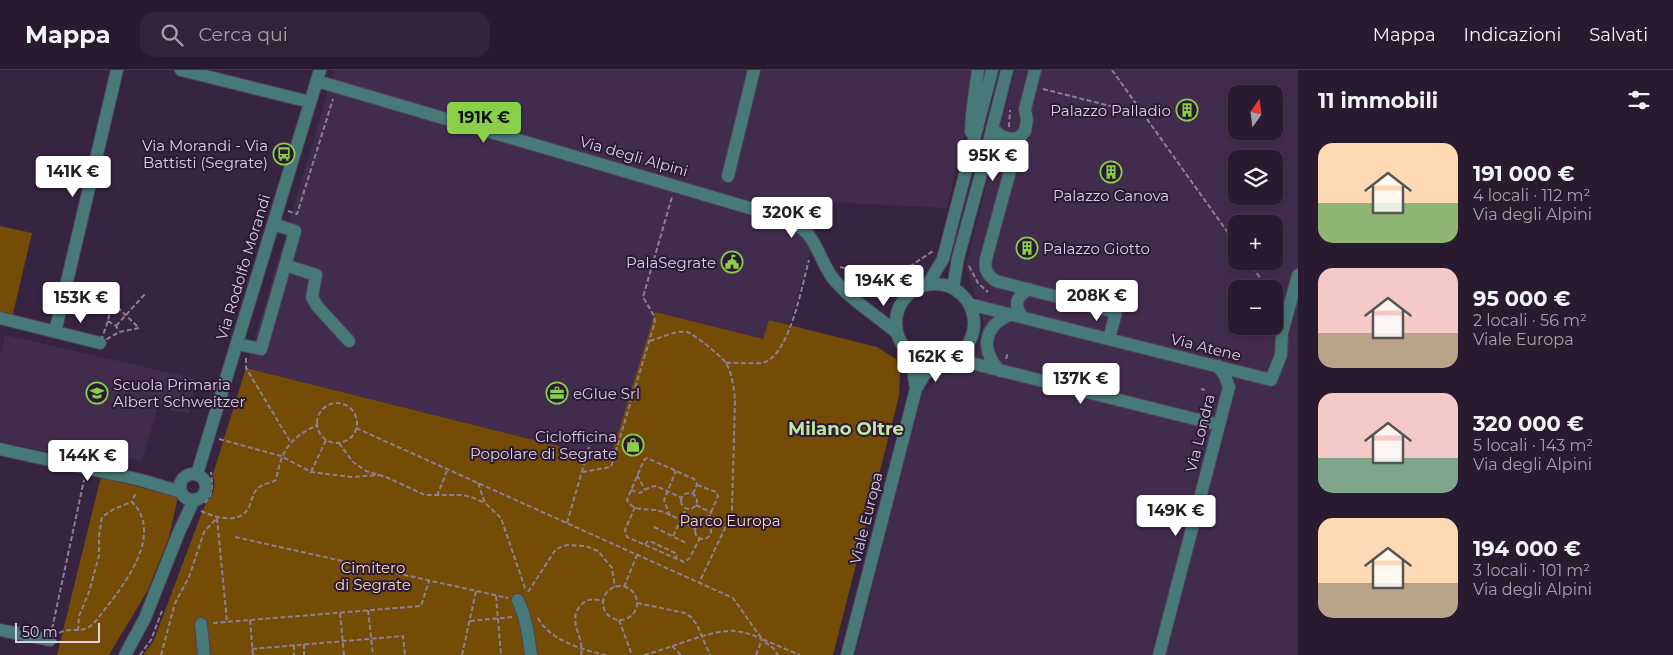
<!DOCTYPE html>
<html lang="it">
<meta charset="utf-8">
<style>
:root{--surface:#281b30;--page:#302438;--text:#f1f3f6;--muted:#a5a1ab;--line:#44394c;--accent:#89cf48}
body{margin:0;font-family:Montserrat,sans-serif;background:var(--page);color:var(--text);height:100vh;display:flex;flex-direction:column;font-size:19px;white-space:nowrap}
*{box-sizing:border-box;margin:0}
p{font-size:16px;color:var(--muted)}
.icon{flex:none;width:28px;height:28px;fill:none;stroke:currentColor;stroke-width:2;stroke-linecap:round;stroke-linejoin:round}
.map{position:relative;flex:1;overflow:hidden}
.panel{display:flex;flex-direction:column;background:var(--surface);width:375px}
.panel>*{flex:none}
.needle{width:32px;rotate:14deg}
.fabs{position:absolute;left:1228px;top:15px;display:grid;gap:10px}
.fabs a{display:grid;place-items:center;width:55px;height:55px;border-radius:10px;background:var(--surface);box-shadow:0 2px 8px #0003,0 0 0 1px var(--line);font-size:25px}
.scale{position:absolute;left:15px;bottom:12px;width:85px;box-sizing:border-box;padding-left:5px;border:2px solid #dbd0e2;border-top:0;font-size:14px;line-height:18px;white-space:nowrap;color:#dbd0e2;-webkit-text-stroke:4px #2c1a35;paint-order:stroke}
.price{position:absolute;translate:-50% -42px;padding:0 11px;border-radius:5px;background:#fff;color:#222;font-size:16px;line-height:32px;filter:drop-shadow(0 1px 2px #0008)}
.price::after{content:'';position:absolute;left:50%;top:30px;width:15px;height:11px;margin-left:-8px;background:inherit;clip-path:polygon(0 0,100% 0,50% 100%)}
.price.active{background:var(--accent);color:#111}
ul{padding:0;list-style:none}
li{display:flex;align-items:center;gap:15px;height:125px;padding:0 20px}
li span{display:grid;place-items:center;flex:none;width:140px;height:100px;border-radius:15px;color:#555}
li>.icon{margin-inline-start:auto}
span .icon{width:60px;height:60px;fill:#fffc;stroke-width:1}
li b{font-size:21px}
h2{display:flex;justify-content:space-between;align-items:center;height:60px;padding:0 20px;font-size:21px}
header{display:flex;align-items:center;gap:30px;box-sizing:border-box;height:70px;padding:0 25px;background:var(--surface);border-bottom:1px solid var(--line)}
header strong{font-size:24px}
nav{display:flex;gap:28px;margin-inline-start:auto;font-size:18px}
.search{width:350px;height:45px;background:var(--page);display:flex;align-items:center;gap:12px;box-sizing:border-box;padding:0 18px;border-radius:15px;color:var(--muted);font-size:19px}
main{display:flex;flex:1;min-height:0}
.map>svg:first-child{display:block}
</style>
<header>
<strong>Mappa</strong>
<div class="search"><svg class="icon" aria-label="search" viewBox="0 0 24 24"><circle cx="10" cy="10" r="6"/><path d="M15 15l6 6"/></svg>Cerca qui</div>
<nav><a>Mappa</a><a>Indicazioni</a><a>Salvati</a></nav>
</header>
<main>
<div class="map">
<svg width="1298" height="585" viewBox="0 0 1298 585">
<rect width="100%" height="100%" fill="#362440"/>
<path fill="#422c4e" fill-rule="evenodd" d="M334 0H980L947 138 825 132 789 255 769 250 763 269 655 242 610 389 246 298Z
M1015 0H1298V585H855L922 323 942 305 956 300 970 303 984 254 966 196ZM1236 24H1274V61H1236ZM1236 89H1274V126H1236ZM1236 154H1274V191H1236ZM1236 219H1274V256H1236Z
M5 265 197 309 189 344 158 337 142 391 95 382 83 390 0 371V285Z"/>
<path fill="#754c06" d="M0 156 32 163 12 248 0 245Z
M655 242 763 269 769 250 877 277 896 289 900 303 899 326 833 585H143L154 570 202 442C209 426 218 425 213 404L246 298 610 389Z
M101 407 178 427 169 467 148 520 109 585H57Z"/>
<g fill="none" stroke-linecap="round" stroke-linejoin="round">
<g stroke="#50405a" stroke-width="14">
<path id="minor" d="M181 0 310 32
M317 11 777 146C788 150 800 155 807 163 820 178 823 199 837 213 852 231 879 247 897 263
M992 58 1001 66 1010 69 1019 68 1025 61 1027 50 1025 39 1035 0
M971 62 972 44 978 0
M1019 68 986 189C984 199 987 205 996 211L1116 242 1109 269
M728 106 754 0
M285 195 316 205 312 227 317 236 349 271
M896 253a39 39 0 1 1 78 0a39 39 0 1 1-78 0Z
M928 214 943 189 992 0
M953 218 958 188 979 111 1007 0
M969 234 1271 310 1281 285 1282 263 1298 205
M1023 247C1013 235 1016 227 1029 219
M0 248 100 273
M55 262 117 0
M237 274 261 279 295 161 273 154
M907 280 913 300 916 319
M951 288 1219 355
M1000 301C979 279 984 255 1012 244
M0 379 141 410 181 422
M180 417a13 13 0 1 1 26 0a13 13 0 1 1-26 0Z
M197 404 320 0
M518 530C526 548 529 565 531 585
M201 554 204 585
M0 560 50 570
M125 585 145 548 179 462 194 430
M847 585 916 319 925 304 938 292
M1159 585 1229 317 1225 306 1218 296"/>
</g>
<path stroke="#8d7f96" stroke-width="2" stroke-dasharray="5 2.5" stroke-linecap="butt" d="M1112 0 1236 174
M1043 19 1142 44
M1009 57 1010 40
M288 141 297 144 333 29
M1248 191 1268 219
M969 196 978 213 988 222
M840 197 885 209H891L933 181
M1274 227 1278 233
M112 232 139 258 119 262 100 273 108 251Z
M108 251 116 256 119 261
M116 256 145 224
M650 271C660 268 676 260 687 262 693 263 722 287 726 293 732 303 734 319 735 330L732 439 725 458 699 513
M246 288V298L290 371
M1006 289 1008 282
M726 293C736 292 756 295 765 292 790 283 802 215 809 190
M1201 319 1205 320
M317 353a20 20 0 1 1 40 0a20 20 0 1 1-40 0Z
M356 358 733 528 762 569 800 585
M219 369 281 386 311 402 351 407 380 405
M339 373 353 392 366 401 386 407 425 425H463L474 428 485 433
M311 402 326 370
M582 402 611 397 655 252 654 246 643 227 672 127
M637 405 645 420
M478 413 485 433 501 448 526 521
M697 415 716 422 718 426 706 454
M631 420 640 423 650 417 656 416 682 428
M681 431a8 8 0 1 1 16 0a8 8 0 1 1-16 0Z
M693 424 697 414 694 409 647 388 644 390 627 430C632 441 646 439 656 440 668 442 685 453 696 459
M437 426 447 401
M205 433C214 423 212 414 211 402
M696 435 712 443
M635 437 625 460 627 467 684 492 689 489 700 468
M201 441C215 447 237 455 248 439 252 432 252 423 258 418 263 413 270 414 276 410 282 379 289 369 317 355
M670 446 664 430 676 401
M217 448 227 552
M567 453 589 377
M695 461a8 8 0 1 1 16 0a8 8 0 1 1-16 0Z
M654 457 688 474
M673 466 686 439
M235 467 508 528
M645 475 647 472 650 471 675 483 677 485 675 489
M603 533a17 17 0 1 1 34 0a17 17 0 1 1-34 0Z
M624 517 637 485
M528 522 556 479 567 475 585 476 598 481 612 498 615 517
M496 526 501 585
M637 533 685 543 692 548 697 555 710 585
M368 540 373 585
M340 543 344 585
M538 548C548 569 584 581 606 585
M250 550 253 585
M619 550 632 585
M470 551 512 547
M213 553 421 536 429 511
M52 559 84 410
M78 561 79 546 89 522 99 486V466L102 447 114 439 131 432
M59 563C68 557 79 563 89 557 96 553 103 541 109 534 129 508 162 462 132 432L136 422
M765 572 773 578 778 585
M304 574V585
M294 575V585
M672 576 681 585
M252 579 403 566 405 585
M140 585 151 570 162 541
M161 585 175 533 189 507 204 462 217 448
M462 585 476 521
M581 585C585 567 566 551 581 535 587 528 595 529 604 531
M644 585C669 579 711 559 735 561 745 562 753 565 762 569
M756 585 762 569"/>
<use href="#minor" stroke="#467977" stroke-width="12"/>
</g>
<defs>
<g id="building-ring" transform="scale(1.125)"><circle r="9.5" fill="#2c1a35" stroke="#89cf48" stroke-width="1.5"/><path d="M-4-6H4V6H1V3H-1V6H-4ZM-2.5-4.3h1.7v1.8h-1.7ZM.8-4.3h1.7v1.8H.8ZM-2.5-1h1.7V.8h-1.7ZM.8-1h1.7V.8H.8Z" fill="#89cf48"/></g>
<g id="bus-ring" transform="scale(1.125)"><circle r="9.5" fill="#2c1a35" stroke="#89cf48" stroke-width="1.5"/><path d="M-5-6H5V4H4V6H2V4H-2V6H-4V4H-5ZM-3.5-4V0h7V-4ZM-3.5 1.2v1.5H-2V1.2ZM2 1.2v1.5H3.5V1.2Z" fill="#89cf48"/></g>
<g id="civic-ring" transform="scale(1.125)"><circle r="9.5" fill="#2c1a35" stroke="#89cf48" stroke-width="1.5"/><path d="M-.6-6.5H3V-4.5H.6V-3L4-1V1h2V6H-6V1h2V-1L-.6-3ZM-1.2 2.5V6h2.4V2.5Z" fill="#89cf48"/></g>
<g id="school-ring" transform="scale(1.125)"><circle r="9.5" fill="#2c1a35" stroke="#89cf48" stroke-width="1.5"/><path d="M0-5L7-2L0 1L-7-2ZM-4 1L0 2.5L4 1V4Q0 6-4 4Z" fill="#89cf48"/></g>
<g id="office-ring" transform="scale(1.125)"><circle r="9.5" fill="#2c1a35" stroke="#89cf48" stroke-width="1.5"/><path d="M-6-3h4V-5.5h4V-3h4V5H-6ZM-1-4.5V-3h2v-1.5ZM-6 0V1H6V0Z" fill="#89cf48"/></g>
<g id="shop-ring" transform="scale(1.125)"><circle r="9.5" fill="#2c1a35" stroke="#89cf48" stroke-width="1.5"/><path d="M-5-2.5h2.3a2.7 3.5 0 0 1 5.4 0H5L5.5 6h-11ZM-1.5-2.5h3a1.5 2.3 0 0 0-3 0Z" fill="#89cf48"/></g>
</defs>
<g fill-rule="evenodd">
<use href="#building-ring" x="1187" y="40"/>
<use href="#bus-ring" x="284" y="84"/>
<use href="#building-ring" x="1111" y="102"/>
<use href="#building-ring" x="1027" y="178"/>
<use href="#civic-ring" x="732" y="192"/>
<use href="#school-ring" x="97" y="323"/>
<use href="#office-ring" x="557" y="323"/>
<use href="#shop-ring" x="633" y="375"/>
</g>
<g text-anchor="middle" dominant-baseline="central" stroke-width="4" stroke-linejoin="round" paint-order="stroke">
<g font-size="15" fill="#dbd0e2" stroke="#2c1a35" text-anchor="end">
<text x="1171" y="40">Palazzo Palladio</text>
<text x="268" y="75">Via Morandi - Via<tspan x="268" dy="17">Battisti (Segrate)</tspan></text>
<text x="1111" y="125" text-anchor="middle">Palazzo Canova</text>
<text x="1043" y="178" text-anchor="start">Palazzo Giotto</text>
<text x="716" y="192">PalaSegrate</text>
<text x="113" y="314" text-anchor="start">Scuola Primaria<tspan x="113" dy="17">Albert Schweitzer</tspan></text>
<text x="573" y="323" text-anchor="start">eGlue Srl</text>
<text x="617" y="366">Ciclofficina<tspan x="617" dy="17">Popolare di Segrate</tspan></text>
</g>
<g font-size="15" fill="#dbd0e2" stroke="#2c1a35">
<text transform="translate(634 86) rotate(16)">Via degli Alpini</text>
<text transform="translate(243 197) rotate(-73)">Via Rodolfo Morandi</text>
<text transform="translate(1206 277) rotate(14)">Via Atene</text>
<text transform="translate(1200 363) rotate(-76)">Via Londra</text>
<text transform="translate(866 448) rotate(-76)">Viale Europa</text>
</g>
<g font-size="15" fill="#fbdcb5" stroke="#2c1a35">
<text x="730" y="450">Parco Europa</text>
<text x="373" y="497">Cimitero<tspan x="373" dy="17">di Segrate</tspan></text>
</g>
<g font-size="18" font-weight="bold" fill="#c0e8a3" stroke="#2c1a35">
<text x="846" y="359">Milano Oltre</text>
</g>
</g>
</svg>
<div class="fabs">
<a><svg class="needle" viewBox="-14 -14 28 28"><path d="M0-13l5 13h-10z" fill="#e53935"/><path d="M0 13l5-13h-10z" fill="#a5a1ab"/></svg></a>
<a><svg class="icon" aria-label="layers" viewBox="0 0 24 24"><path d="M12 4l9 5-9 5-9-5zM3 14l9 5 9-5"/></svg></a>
<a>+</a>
<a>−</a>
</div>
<div class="scale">50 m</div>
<b class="price active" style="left:484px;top:74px">191K €</b>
<b class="price" style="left:993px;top:112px">95K €</b>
<b class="price" style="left:73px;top:128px">141K €</b>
<b class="price" style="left:792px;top:169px">320K €</b>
<b class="price" style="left:884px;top:237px">194K €</b>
<b class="price" style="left:1097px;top:252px">208K €</b>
<b class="price" style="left:81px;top:254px">153K €</b>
<b class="price" style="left:936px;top:313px">162K €</b>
<b class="price" style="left:1081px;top:335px">137K €</b>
<b class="price" style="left:88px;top:412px">144K €</b>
<b class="price" style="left:1176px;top:467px">149K €</b>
</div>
<section class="panel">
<h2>11 immobili<svg class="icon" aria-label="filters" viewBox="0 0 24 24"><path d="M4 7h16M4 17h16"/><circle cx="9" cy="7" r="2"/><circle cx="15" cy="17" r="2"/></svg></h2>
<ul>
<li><span style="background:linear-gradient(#ffd9b3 60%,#8fb573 0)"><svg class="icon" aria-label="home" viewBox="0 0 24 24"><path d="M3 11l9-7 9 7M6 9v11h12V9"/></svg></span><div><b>191 000 €</b><p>4 locali · 112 m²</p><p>Via degli Alpini</p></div></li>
<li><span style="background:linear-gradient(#f6c9c9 65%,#b9a48a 0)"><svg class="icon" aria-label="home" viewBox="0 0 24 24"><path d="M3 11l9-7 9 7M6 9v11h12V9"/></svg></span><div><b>95 000 €</b><p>2 locali · 56 m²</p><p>Viale Europa</p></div></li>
<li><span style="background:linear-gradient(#f6c9c9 65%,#7fa58c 0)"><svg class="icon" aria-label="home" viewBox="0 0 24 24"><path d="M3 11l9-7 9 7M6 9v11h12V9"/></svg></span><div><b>320 000 €</b><p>5 locali · 143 m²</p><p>Via degli Alpini</p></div></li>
<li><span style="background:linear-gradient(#ffd9b3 65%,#b9a48a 0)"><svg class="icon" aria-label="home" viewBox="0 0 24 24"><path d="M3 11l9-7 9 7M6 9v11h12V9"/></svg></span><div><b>194 000 €</b><p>3 locali · 101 m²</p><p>Via degli Alpini</p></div></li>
</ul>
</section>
</main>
